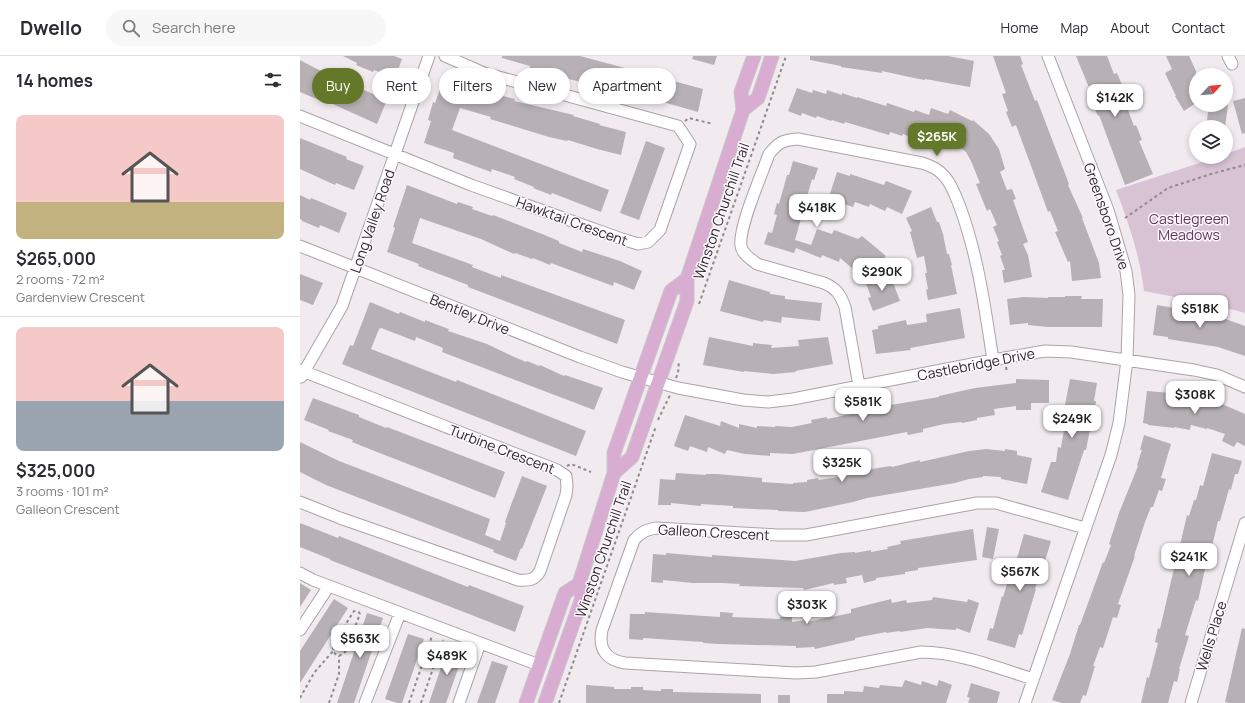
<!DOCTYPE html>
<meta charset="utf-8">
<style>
:root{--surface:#fff;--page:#f7f7f7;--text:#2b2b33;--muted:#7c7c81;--line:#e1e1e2;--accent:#647829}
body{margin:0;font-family:Manrope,sans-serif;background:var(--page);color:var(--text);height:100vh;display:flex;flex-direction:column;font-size:15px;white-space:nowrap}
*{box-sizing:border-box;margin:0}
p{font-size:13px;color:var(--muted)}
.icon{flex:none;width:22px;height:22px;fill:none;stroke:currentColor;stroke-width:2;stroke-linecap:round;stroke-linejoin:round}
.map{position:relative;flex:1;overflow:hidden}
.side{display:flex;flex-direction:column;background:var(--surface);width:300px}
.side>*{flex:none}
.guide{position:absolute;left:12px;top:12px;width:380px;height:36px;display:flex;gap:8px}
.needle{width:26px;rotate:64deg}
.controls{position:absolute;left:889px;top:12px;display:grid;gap:8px}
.controls a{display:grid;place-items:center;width:44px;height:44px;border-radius:50%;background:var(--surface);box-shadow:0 2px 6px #0003;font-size:20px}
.price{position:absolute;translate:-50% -34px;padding:0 9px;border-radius:8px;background:#fff;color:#222;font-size:13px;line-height:26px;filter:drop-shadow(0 1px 2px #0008)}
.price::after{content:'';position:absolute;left:50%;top:24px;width:12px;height:9px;margin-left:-6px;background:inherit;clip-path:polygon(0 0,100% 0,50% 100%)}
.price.active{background:var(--accent);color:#fff}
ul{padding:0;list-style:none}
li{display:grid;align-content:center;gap:8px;height:212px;padding:0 16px}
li+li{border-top:1px solid var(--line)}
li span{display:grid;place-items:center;height:124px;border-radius:8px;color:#555}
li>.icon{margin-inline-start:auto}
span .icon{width:72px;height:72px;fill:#fffc;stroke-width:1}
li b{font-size:17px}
h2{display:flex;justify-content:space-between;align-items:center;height:48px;padding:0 16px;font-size:17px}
.chip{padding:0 14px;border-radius:18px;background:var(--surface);box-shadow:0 2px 6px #0003;font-size:14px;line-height:36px}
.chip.active{background:var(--accent);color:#fff}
header{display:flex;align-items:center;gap:24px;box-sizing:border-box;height:56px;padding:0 20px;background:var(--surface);border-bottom:1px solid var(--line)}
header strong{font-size:19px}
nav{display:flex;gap:22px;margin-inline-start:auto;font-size:14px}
.search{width:280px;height:36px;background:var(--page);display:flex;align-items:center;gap:10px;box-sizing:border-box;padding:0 14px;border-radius:22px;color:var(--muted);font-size:15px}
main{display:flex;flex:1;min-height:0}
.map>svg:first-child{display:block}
</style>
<header>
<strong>Dwello</strong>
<div class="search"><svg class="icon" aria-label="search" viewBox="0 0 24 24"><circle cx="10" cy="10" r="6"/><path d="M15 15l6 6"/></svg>Search here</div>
<nav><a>Home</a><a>Map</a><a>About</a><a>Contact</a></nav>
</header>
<main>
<section class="side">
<h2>14 homes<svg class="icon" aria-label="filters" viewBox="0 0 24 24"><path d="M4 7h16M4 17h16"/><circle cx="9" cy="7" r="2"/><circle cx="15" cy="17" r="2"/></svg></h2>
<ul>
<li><span style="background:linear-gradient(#f6c9c9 70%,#c2b280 0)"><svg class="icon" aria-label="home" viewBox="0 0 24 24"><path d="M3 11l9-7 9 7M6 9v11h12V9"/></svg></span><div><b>$265,000</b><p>2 rooms · 72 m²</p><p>Gardenview Crescent</p></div></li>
<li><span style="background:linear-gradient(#f6c9c9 60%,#9aa5b1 0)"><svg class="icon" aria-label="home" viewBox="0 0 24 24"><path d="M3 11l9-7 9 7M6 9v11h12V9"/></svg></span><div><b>$325,000</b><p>3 rooms · 101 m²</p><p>Galleon Crescent</p></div></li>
</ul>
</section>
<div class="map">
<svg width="945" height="647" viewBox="0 0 945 647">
<rect width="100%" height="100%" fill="#f1eaef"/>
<path fill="#d8c3d4" d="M945 91V257L906 247 844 235C840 200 829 168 816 134L918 101H926V98Z"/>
<path fill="#b7b0b5" d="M43 0H94L102 3 95 22 74 14 73 16 56 9 57 7Z
M202 0H280L403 33 398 56 349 42V40L320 32V34L294 27 293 29 249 18 230 12V10L202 2Z
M393 0H417L414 9 392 3Z
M510 0H648L674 5 670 31 625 23V24L614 22 582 15V17L541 11V10L510 4Z
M693 0H720L723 8 721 9 735 45 737 44 769 128 768 129 783 162H782L799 207 801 222 772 225 770 205 768 206 755 176 758 175 750 155 748 156 716 69 712 71 706 56 708 55 702 38 706 37Z
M776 0H807L814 18 817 17 823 31 820 33 834 70 836 69 842 84 839 85 853 118 825 129 799 59 798 60 792 47 795 46Z
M866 0H889L896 15V47L884 55 875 40H876L865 17 872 13Z
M0 4 17 13 36 21V22L87 44 77 68 26 45V47L0 36Z
M143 25 176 36 177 34 215 43 214 45 274 59 273 60 300 68 299 69 326 76 321 99 297 93 268 84 267 85 249 81 190 63 191 61 160 52 152 74 309 134 301 156 252 137 251 139 233 132 234 131 214 123 215 121 192 113 191 116 153 102 154 97 124 87 131 65 128 64 133 46 135 47Z
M497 32 512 37 513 34 526 38 527 34 542 39V37L557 42V41L586 50 587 47 614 56 615 54 629 59 631 52 648 58 650 54 672 65 673 64 689 78 699 93 705 113 700 116 707 134 712 133 716 143 713 144 728 186 723 188 728 199 732 221 704 227 702 214H705L700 200 702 199 697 186 699 185 693 171 697 169 690 153 687 155 676 128 680 127 671 105 666 96 652 85 651 87 636 80 634 83 620 78 618 84 603 78 602 80 590 76 589 79 545 66 544 68 532 64 531 65 517 60 516 62 502 57 501 60 488 55Z
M945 42V77L942 78 933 45Z
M909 49H928L925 71H906Z
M0 82 47 101 46 103 64 110 54 134 36 127 35 129 0 113Z
M346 85 365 92 339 164 320 157Z
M493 105 518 112 514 124 512 123 495 184 511 189 517 173 532 178 534 174 558 183 562 180 586 200 565 223 540 202 539 206 522 199 521 202 496 192 494 197 464 188 468 176 472 177 477 159 474 158 477 147 479 148 487 119H489Z
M537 116 550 120V118L584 129 586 125 612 135 602 158 587 151 585 155 570 148 569 151 555 146 553 151 541 147V145L529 141Z
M107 129 157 148 158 146 173 151 172 153 192 160 193 159 242 178 259 185V187L282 196 283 193 320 205 342 215 334 234 314 226 313 230 251 207 250 209 233 202 232 203 215 197 214 198 181 183 120 162 112 187 173 209 172 211 201 222V219L325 264 317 288 168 231V229L118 210 119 208 87 196 95 172 93 171Z
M0 139 10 144 11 142 47 157 39 177 20 169 19 172 2 165V164L0 163Z
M631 151 637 166H639L643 178 647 198H649L652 209H651L657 238 628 244 626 234 628 233 625 217H627L624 200 617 202 610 176 612 175 606 162Z
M589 216 600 245 573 255 568 242 571 241 565 225Z
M0 218 23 227 13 249 0 244Z
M429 224 470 236V238L485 240V243L522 247 520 265 482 261 481 267 464 264 463 266 420 255Z
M765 240H782L781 243H803L802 271H748L728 269V267L710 269 707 243 723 241 748 242V241H765Z
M70 246 99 258 100 256 125 266V264L138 269 149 273 148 275 187 288 212 300 226 306 227 305 239 310 240 309 264 320 265 319 303 332 294 354 155 301 142 296 143 292 116 281 115 285 81 272 79 273 71 293 156 326 157 324 286 375 276 400 42 308 50 289 53 290Z
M857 249 903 257V259L920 261 945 270V300L918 291 868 283V281L853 279Z
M660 252 665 282 610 292 611 294 576 298 572 274 578 273V270L606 264 607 269 627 266 626 258Z
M409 281 453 290V287L472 289 471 292 499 290 498 284 528 281 533 308 495 315 496 316 473 318 444 315V316L403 309Z
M716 323 749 324V347H731V354H716V350L694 353 695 359 677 362V364L662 367 661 366 644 368 623 373V376L608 379 607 376 493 398 470 397V400L445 398 427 394 425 398 408 391 407 396 390 390 388 395 374 390 385 359 420 370 421 365 439 372V368L457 372V370L475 371V370L492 371 512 367 511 364 527 361V363L566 355V353L639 341V340L675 332 716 327Z
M770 323 797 327 794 345H796L794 358H793L786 394H784L768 444 741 436 751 406H756L758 391 761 392 767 354H764Z
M847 335 883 338 900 342V341L915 345 945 358V390L937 386 934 391 922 385 925 378 907 372V373L891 369 890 374 874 371V372L848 369V368L843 367Z
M13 342 59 359V361L86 372 87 371 205 416 195 442 77 396 52 386 53 384 28 375 29 374 4 364Z
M844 379 871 388 861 422 866 423 862 435 859 434 853 451H851L845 466 834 500H835L818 548 821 549 817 562 813 561 803 592 800 591 793 610H795L786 640 783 639 780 647H762L752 644 770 598 779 569H780L803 506 804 507 811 489 809 488 819 457 838 410 837 409 842 394H840Z
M0 386 39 405 190 463 185 479 200 485 206 467 205 466 211 449 222 420 247 430 222 493 221 492 216 505 193 496 194 494 26 429 0 416Z
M686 393 705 395V393L717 395V399L732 402 727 428 701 423V421L683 420V421L669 423 655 427 567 442 553 446 505 456 478 455V454L433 452V450L401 448V450L371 447V449H358L360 423 375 424 376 417 406 419V418H417L462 422V426L493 428V427L507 426V424L518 422 519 424 551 419 566 416 565 414 591 410 592 411 620 404V406L638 402 669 395Z
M912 397 942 405 938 418H935L931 434 929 433 920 465H918L910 499 911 500 908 513H905L898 545 896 544 885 579 889 580 879 613H880L877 626 874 625 868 647H841L847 621 849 622 854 602 858 587 855 586 858 572 860 573 875 508H877L882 490 880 489 887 459 889 460 894 444H896L900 429 903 430Z
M0 467 38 482 39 480 168 531 169 529 224 550 215 576 30 504V503L0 491Z
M687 471 699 473 693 503 682 501Z
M673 473 677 504 618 512V514L605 516V518L576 522V524L564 527 562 519 546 522 547 527 534 529V527L504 534 503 532 439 530 440 528 422 527H393L363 524V527L351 526 353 498 366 499V497L412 501V499L495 505 541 497 555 496V497L571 494V496L588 493 587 491 601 488 600 485Z
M724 478 751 485 742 515 740 514 735 533H736L722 579 719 578 715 592 687 584 690 572 693 573 702 540 703 541 708 525 710 526Z
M0 527 11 534 0 551Z
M633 541 667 546 668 543 679 547 670 577 656 572V574L627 572 600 576V575L586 577V576L555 582V584L515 593 514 591 496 592V590L419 588 403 587V586L343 582V584L329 583 330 558H345V556L420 561V556L433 557 432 561 480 563V561H492V566L506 564V566L551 557V553L591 543 592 547 606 544 607 547 632 544Z
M34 543 48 552 0 627V595Z
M67 557 83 562 54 647H37Z
M942 572 945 573V647H929L925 646Z
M108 578 124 583 102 647H97L85 643Z
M148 591 164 596 146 647H129Z
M192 605 208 610 195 647H177Z
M605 624 621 629 622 625 637 630 639 624 652 629 646 647H527V638H544V635L563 636 564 630 579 632 580 629 602 631Z
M671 627 700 636 697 647H668L670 642 667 641Z
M286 629 314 631V633H331V631H343V634L361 635V633H373V636L461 638V647H286Z
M478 639H490V647H478Z"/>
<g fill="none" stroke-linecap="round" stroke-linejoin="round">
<g stroke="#aaa3a9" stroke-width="13">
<path id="minor" d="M928 0 932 8
M0 60 171 129 322 183 338 188 348 186 360 174 390 88 378 70 184 17 145 0
M0 190 280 301 322 316 378 332 443 344 468 346 493 343 693 304 745 295 771 296 894 314 917 319 945 331
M0 314 257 414 266 420 267 430 266 439 240 515C235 524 229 525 218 524L40 462 0 446
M1 321 42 250 129 0
M559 330 545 251C540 238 537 233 524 227L457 208C451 203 442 198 441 190 438 172 462 118 469 98 478 87 482 84 498 83L622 107C632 110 638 113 645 121 652 129 656 141 660 151 678 200 685 252 693 304
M0 517 13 524 239 609
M0 574 29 530
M733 623C698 612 658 596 621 596L516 616 496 617 325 607C307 604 298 594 302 574L334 484C341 476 346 474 356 472L477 479H506L677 447H696L785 472
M65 647 100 557
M159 647 180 587
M725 647 811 399 819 367 827 304 829 239 826 215 808 154 748 0
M891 647 945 467"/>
</g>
<g stroke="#c8c7c8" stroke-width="15">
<path id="major" d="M443 54 458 42 472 0
M314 417 332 401 387 245V223L443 54 441 36 454 0
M226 647 265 537 279 528
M245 647 282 542 279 528 314 417V397L371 235 387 223"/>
</g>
<path stroke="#8e8a8d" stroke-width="2" stroke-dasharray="3 3" stroke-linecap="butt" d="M385 65 389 62 413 68
M825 162 868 132 911 118 945 109
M399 248 486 0
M706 311 707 316
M376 322 378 317 379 305
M358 364 370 339
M267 410 271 408 291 416
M36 587 35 585 54 555H58
M46 593C44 587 42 586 36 587L33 591C33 596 34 598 39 600L45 596 60 558 58 555
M0 642 14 617 33 595
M29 647 39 618V600
M109 647 132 580
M121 647 143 584
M259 647 356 370"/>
<use href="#minor" stroke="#fff" stroke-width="11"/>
<use href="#major" stroke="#d9add2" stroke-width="13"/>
</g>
<g text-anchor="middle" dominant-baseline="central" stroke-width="3" stroke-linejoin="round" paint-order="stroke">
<g font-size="14" fill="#2b292b" stroke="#fef7fd">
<text transform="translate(421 155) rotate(-71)">Winston Churchill Trail</text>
<text transform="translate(807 160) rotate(71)">Greensboro Drive</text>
<text transform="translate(72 165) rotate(-71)">Long Valley Road</text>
<text transform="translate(272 165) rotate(20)">Hawktail Crescent</text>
<text transform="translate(170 258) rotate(22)">Bentley Drive</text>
<text transform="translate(676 308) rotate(-11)">Castlebridge Drive</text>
<text transform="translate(202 393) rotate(21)">Turbine Crescent</text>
<text transform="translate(414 476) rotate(3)">Galleon Crescent</text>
<text transform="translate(303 493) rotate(-71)">Winston Churchill Trail</text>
<text transform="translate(911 580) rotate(-73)">Wells Place</text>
</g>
<g font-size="14" fill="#5f3759" stroke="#fef7fd">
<text x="889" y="162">Castlegreen<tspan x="889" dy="16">Meadows</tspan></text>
</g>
</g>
</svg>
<div class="controls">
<a><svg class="needle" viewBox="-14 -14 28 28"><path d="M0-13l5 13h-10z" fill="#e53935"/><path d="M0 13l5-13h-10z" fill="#7c7c81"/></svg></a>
<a><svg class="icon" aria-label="layers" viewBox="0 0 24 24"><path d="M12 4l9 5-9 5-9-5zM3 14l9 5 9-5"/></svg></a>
</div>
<b class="price" style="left:815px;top:62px">$142K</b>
<b class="price active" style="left:637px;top:101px">$265K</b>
<b class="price" style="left:517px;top:172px">$418K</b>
<b class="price" style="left:582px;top:236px">$290K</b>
<b class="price" style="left:900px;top:273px">$518K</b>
<b class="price" style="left:895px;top:359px">$308K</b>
<b class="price" style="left:563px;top:366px">$581K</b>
<b class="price" style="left:772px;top:383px">$249K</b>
<b class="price" style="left:542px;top:427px">$325K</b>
<b class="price" style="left:889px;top:521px">$241K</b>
<b class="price" style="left:720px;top:536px">$567K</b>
<b class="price" style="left:507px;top:569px">$303K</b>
<b class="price" style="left:60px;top:603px">$563K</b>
<b class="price" style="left:147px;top:620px">$489K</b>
<div class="guide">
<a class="chip active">Buy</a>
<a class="chip">Rent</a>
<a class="chip">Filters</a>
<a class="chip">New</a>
<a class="chip">Apartment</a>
</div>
</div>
</main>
